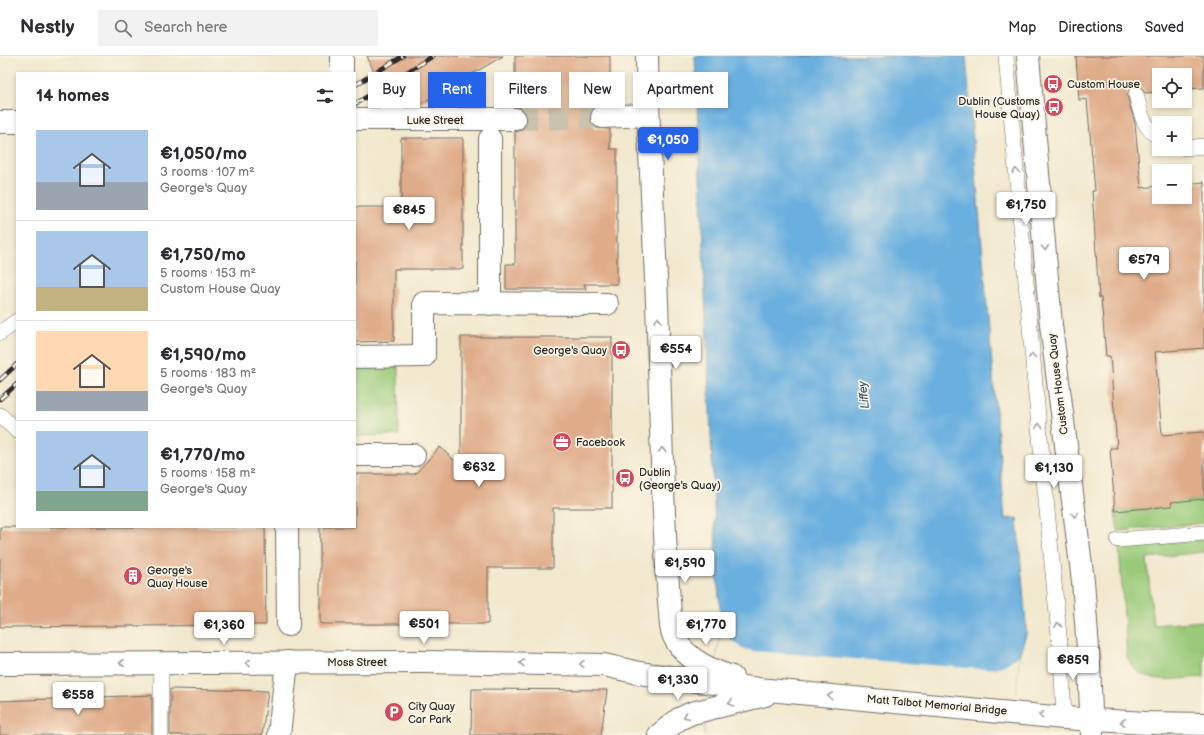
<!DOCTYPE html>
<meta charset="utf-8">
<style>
:root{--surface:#fff;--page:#f2f2f3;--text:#2b2b33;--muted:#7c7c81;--line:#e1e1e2;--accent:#2563eb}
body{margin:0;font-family:"Balsamiq Sans",sans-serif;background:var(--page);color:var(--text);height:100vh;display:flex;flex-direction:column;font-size:15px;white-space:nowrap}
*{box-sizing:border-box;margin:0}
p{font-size:13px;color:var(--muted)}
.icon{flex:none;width:22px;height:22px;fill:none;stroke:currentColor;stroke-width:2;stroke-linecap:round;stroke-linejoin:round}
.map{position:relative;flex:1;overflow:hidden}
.side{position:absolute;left:16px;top:16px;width:340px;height:456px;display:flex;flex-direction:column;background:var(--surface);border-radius:0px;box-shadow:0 2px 6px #0003}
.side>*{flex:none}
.guide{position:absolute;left:368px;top:16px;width:380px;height:36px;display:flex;gap:8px}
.tools{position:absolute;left:1152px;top:12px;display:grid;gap:8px}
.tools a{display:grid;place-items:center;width:40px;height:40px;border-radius:0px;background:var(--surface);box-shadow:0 2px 6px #0003;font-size:20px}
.price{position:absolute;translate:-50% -34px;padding:0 9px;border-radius:4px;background:#fff;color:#222;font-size:13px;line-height:26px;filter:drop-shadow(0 1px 2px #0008)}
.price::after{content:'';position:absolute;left:50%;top:24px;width:12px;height:9px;margin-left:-6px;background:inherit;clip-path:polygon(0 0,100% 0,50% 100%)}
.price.selected{background:var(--accent);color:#fff}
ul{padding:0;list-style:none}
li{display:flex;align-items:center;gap:12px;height:100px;padding:0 20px}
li+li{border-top:1px solid var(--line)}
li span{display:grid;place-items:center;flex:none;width:112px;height:80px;border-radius:0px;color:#555}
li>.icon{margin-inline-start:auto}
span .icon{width:48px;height:48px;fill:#fffc;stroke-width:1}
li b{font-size:17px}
h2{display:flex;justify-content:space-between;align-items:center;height:48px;padding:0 20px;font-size:17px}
.chip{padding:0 14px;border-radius:0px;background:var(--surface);box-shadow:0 2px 6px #0003;font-size:14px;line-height:36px}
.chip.selected{background:var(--accent);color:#fff}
header{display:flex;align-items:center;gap:24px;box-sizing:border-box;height:56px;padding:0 20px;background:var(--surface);border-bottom:1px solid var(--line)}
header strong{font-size:19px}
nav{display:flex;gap:22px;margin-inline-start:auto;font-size:14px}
.search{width:280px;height:36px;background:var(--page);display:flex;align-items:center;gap:10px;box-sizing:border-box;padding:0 14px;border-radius:0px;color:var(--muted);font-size:15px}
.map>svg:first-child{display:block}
</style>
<header>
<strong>Nestly</strong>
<div class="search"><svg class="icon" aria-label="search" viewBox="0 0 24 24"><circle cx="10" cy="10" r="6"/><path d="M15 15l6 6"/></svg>Search here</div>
<nav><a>Map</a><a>Directions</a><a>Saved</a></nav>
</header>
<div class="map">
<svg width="1204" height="679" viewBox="0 0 1204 679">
<rect width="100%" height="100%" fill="#fcf5e5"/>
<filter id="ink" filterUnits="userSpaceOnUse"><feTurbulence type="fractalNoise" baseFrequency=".025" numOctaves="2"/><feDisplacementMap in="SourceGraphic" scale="8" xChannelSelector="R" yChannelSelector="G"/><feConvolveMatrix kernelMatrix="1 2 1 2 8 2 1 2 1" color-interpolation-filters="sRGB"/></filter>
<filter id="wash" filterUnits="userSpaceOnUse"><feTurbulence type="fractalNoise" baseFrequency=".012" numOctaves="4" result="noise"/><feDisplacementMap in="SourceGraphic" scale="16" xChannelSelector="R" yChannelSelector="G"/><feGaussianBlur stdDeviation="0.9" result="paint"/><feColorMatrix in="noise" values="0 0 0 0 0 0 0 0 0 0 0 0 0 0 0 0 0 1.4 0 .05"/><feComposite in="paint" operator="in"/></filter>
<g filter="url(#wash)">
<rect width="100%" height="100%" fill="#f1e8cd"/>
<path fill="#9aca79" stroke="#627a52" d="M398 310 399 379 355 380V311Z
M1169 418 1185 445 1204 443V467L1118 475 1115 455 1171 450Z
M1204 483V496L1147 502 1153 569 1204 565V621C1178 622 1139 632 1127 601L1119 491Z"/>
<path fill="#69afdf" stroke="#4a6d85" d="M695 0H966L1005 463 1017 462 1026 568V579L1019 599 1014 658 704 679 722 569 717 521Z"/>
<path fill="#f1e8cd" d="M722 569 728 580 735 587 744 593 754 595 981 613 994 612 1005 609 1019 599 1013 679H704Z"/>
<g id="blocks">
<path fill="#dfab88" d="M367 0H503L417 50H389Z
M515 0H610V48L595 51 591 56 590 61 591 67 596 72 610 73V93H617V228H584L586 233H506V208H515V76L522 74 526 69 527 63 526 56 521 52 515 50Z
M1076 0H1204V32L1185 33V19H1159V36L1145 37 1142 32 1134 29 1130 32 1127 40 1135 67 1141 132 1159 130V141H1185V128L1204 126V292L1155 296 1162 379 1204 376V443L1171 446 1172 450 1115 455 1110 392H1117L1110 300H1106L1101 242H1099L1092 135H1095L1087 43 1079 44Z
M401 82H463V213H394V285L355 286V151H401Z
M461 281H612V452H553V512H488V568H320V471H355V418H415L440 391 461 411Z
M0 471H265L266 569 0 571Z
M170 633 268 635 262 679H170Z
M472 633 607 634 601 679H471Z
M152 639V679H0V645Z"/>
</g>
</g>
<g filter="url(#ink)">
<use href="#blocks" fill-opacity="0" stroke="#706d64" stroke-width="1"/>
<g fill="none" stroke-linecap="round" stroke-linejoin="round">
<path stroke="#c9c2ad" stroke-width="22" stroke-dasharray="22 11" stroke-linecap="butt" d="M515 63 602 61"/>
<g stroke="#706d64" stroke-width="16">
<path id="service" d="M1006 0 1036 339 1061 600 1064 662
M1136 38C1141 58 1142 69 1159 82
M1185 92 1204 90
M0 277 17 265
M0 359 17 375
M1118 484 1204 477
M161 607V679"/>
</g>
<g stroke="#706d64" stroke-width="24">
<path id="pedestrian" d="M490 83V248
M355 301 424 300V247L607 248
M355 399H414
M287 471 288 569"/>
</g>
<g stroke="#706d64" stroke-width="24">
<path id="minor" d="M342 0V17
M602 61 647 59
M355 63H515
M0 66H17
M279 679 287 606"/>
</g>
<g stroke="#706d64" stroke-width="24">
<path id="secondary" d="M647 0C648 83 654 165 657 247 661 355 662 463 671 570 675 598 708 614 732 621
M1028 0 1051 269 1083 525 1089 607 1092 679
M0 608 425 606 604 609 639 617 758 633 1064 662 1146 667 1204 668
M659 679 679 663 692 657 765 639"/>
</g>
<use href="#service" stroke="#fff" stroke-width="15"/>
<use href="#pedestrian" stroke="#fff" stroke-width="22"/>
<use href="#minor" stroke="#fff" stroke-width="22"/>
<use href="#secondary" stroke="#fff" stroke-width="22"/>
<g stroke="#2b2b2b" stroke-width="4.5">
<path id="rail" d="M355 29 403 0
M355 48 433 0
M0 324 17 308
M0 343 17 328"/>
</g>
<use href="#rail" stroke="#fcf5e5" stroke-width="3" stroke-dasharray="9" stroke-linecap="butt"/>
</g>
<defs><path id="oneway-chevron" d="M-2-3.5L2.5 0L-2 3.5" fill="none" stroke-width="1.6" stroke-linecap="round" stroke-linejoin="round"/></defs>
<g stroke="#a0a0a0">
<use href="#oneway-chevron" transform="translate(1016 115) rotate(-95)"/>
<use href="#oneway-chevron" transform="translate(1045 192) rotate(85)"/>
<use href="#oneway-chevron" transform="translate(658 264) rotate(-92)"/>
<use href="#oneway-chevron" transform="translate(1032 300) rotate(-95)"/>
<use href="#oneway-chevron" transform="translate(1039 370) rotate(-96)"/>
<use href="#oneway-chevron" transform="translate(662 394) rotate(-92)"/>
<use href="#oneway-chevron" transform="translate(1075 459) rotate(83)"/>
<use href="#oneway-chevron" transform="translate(1058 569) rotate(-96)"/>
<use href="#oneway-chevron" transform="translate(122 607) rotate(180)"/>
<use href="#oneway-chevron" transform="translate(248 607) rotate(180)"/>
<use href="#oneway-chevron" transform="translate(522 607) rotate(-179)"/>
<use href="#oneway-chevron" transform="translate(582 608) rotate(-179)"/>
<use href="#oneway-chevron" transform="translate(830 640) rotate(-175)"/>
<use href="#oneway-chevron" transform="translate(731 647) rotate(167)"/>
<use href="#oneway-chevron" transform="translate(1041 659) rotate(-174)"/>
<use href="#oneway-chevron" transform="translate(686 660) rotate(157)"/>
<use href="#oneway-chevron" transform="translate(1123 666) rotate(-176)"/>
</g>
</g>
<defs>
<g id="bus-disc" transform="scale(1)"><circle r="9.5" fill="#d1495b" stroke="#fcf5e5"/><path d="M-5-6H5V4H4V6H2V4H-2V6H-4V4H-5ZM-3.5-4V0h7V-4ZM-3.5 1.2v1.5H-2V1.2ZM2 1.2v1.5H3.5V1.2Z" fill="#fff"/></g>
<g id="office-disc" transform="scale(1)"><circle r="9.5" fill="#d1495b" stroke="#fcf5e5"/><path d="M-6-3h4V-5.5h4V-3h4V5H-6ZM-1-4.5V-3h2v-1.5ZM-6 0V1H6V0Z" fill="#fff"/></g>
<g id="building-disc" transform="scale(1)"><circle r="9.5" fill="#d1495b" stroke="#fcf5e5"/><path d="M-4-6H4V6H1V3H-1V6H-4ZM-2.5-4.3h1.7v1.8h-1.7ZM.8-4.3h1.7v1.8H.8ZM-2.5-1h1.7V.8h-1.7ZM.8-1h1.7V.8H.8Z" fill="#fff"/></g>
<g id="parking-disc" transform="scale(1)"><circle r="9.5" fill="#d1495b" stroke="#fcf5e5"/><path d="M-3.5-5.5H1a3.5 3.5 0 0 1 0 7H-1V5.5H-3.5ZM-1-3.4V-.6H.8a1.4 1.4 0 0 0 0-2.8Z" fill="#fff"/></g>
</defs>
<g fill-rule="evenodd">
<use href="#bus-disc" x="1053" y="28"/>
<use href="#bus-disc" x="1054" y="51"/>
<use href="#bus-disc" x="621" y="294"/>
<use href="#office-disc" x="562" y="386"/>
<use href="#bus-disc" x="625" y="422"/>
<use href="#building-disc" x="133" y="520"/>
<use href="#parking-disc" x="394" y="656"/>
</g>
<g text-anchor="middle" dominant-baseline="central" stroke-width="3.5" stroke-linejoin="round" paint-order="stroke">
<g font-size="11" fill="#2b2b2b" stroke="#fcf5e5" text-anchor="start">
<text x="1067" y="28">Custom House</text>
<text x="1040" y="45" text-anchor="end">Dublin (Customs<tspan x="1040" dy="13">House Quay)</tspan></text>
<text x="607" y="294" text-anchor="end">George's Quay</text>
<text x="576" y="386">Facebook</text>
<text x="639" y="416">Dublin<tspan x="639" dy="13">(George's Quay)</tspan></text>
<text x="147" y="514">George's<tspan x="147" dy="13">Quay House</tspan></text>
<text x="408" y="650">City Quay<tspan x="408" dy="13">Car Park</tspan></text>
</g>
<g font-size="11" fill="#2b2b2b" stroke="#fcf5e5">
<text x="435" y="64">Luke Street</text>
<text transform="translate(1058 328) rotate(-97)">Custom House Quay</text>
<text x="357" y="606">Moss Street</text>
<text transform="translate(937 649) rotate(5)">Matt Talbot Memorial Bridge</text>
</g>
<g font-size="12" font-style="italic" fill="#41596a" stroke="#fcf5e5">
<text transform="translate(864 339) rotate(-96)">Liffey</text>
</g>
</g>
</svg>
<div class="tools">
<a><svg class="icon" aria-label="locate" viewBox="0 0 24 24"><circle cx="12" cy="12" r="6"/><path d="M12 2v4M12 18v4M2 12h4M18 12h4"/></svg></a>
<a>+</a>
<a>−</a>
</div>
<b class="price selected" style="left:668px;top:105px">€1,050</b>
<b class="price" style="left:1026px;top:170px">€1,750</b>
<b class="price" style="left:409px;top:175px">€845</b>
<b class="price" style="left:1144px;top:225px">€579</b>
<b class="price" style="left:676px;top:314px">€554</b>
<b class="price" style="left:479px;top:432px">€632</b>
<b class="price" style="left:1054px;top:433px">€1,130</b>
<b class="price" style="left:685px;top:528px">€1,590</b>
<b class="price" style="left:424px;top:589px">€501</b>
<b class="price" style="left:224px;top:590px">€1,360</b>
<b class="price" style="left:706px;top:590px">€1,770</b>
<b class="price" style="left:1073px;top:625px">€859</b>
<b class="price" style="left:678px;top:645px">€1,330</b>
<b class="price" style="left:78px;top:660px">€558</b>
<div class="guide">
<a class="chip">Buy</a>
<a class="chip selected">Rent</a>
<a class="chip">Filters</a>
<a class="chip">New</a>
<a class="chip">Apartment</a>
</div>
<section class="side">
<h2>14 homes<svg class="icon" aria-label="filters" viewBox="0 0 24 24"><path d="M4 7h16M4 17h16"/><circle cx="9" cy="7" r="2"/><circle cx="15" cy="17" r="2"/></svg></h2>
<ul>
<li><span style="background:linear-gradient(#a9c7e8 65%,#9aa5b1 0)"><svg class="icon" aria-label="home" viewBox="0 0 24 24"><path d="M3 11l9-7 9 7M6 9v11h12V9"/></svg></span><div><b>€1,050/mo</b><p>3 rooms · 107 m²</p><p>George's Quay</p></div></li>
<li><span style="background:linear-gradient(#a9c7e8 70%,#c2b280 0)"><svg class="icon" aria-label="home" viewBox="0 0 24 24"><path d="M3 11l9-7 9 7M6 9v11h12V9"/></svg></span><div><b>€1,750/mo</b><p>5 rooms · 153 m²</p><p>Custom House Quay</p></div></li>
<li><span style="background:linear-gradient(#ffd9b3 75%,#9aa5b1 0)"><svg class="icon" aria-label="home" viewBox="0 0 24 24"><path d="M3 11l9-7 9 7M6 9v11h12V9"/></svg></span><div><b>€1,590/mo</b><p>5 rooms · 183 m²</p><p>George's Quay</p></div></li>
<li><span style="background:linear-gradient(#a9c7e8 75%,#7fa58c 0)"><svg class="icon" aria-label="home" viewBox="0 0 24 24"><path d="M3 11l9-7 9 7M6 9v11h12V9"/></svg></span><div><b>€1,770/mo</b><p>5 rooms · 158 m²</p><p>George's Quay</p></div></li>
</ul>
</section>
</div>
